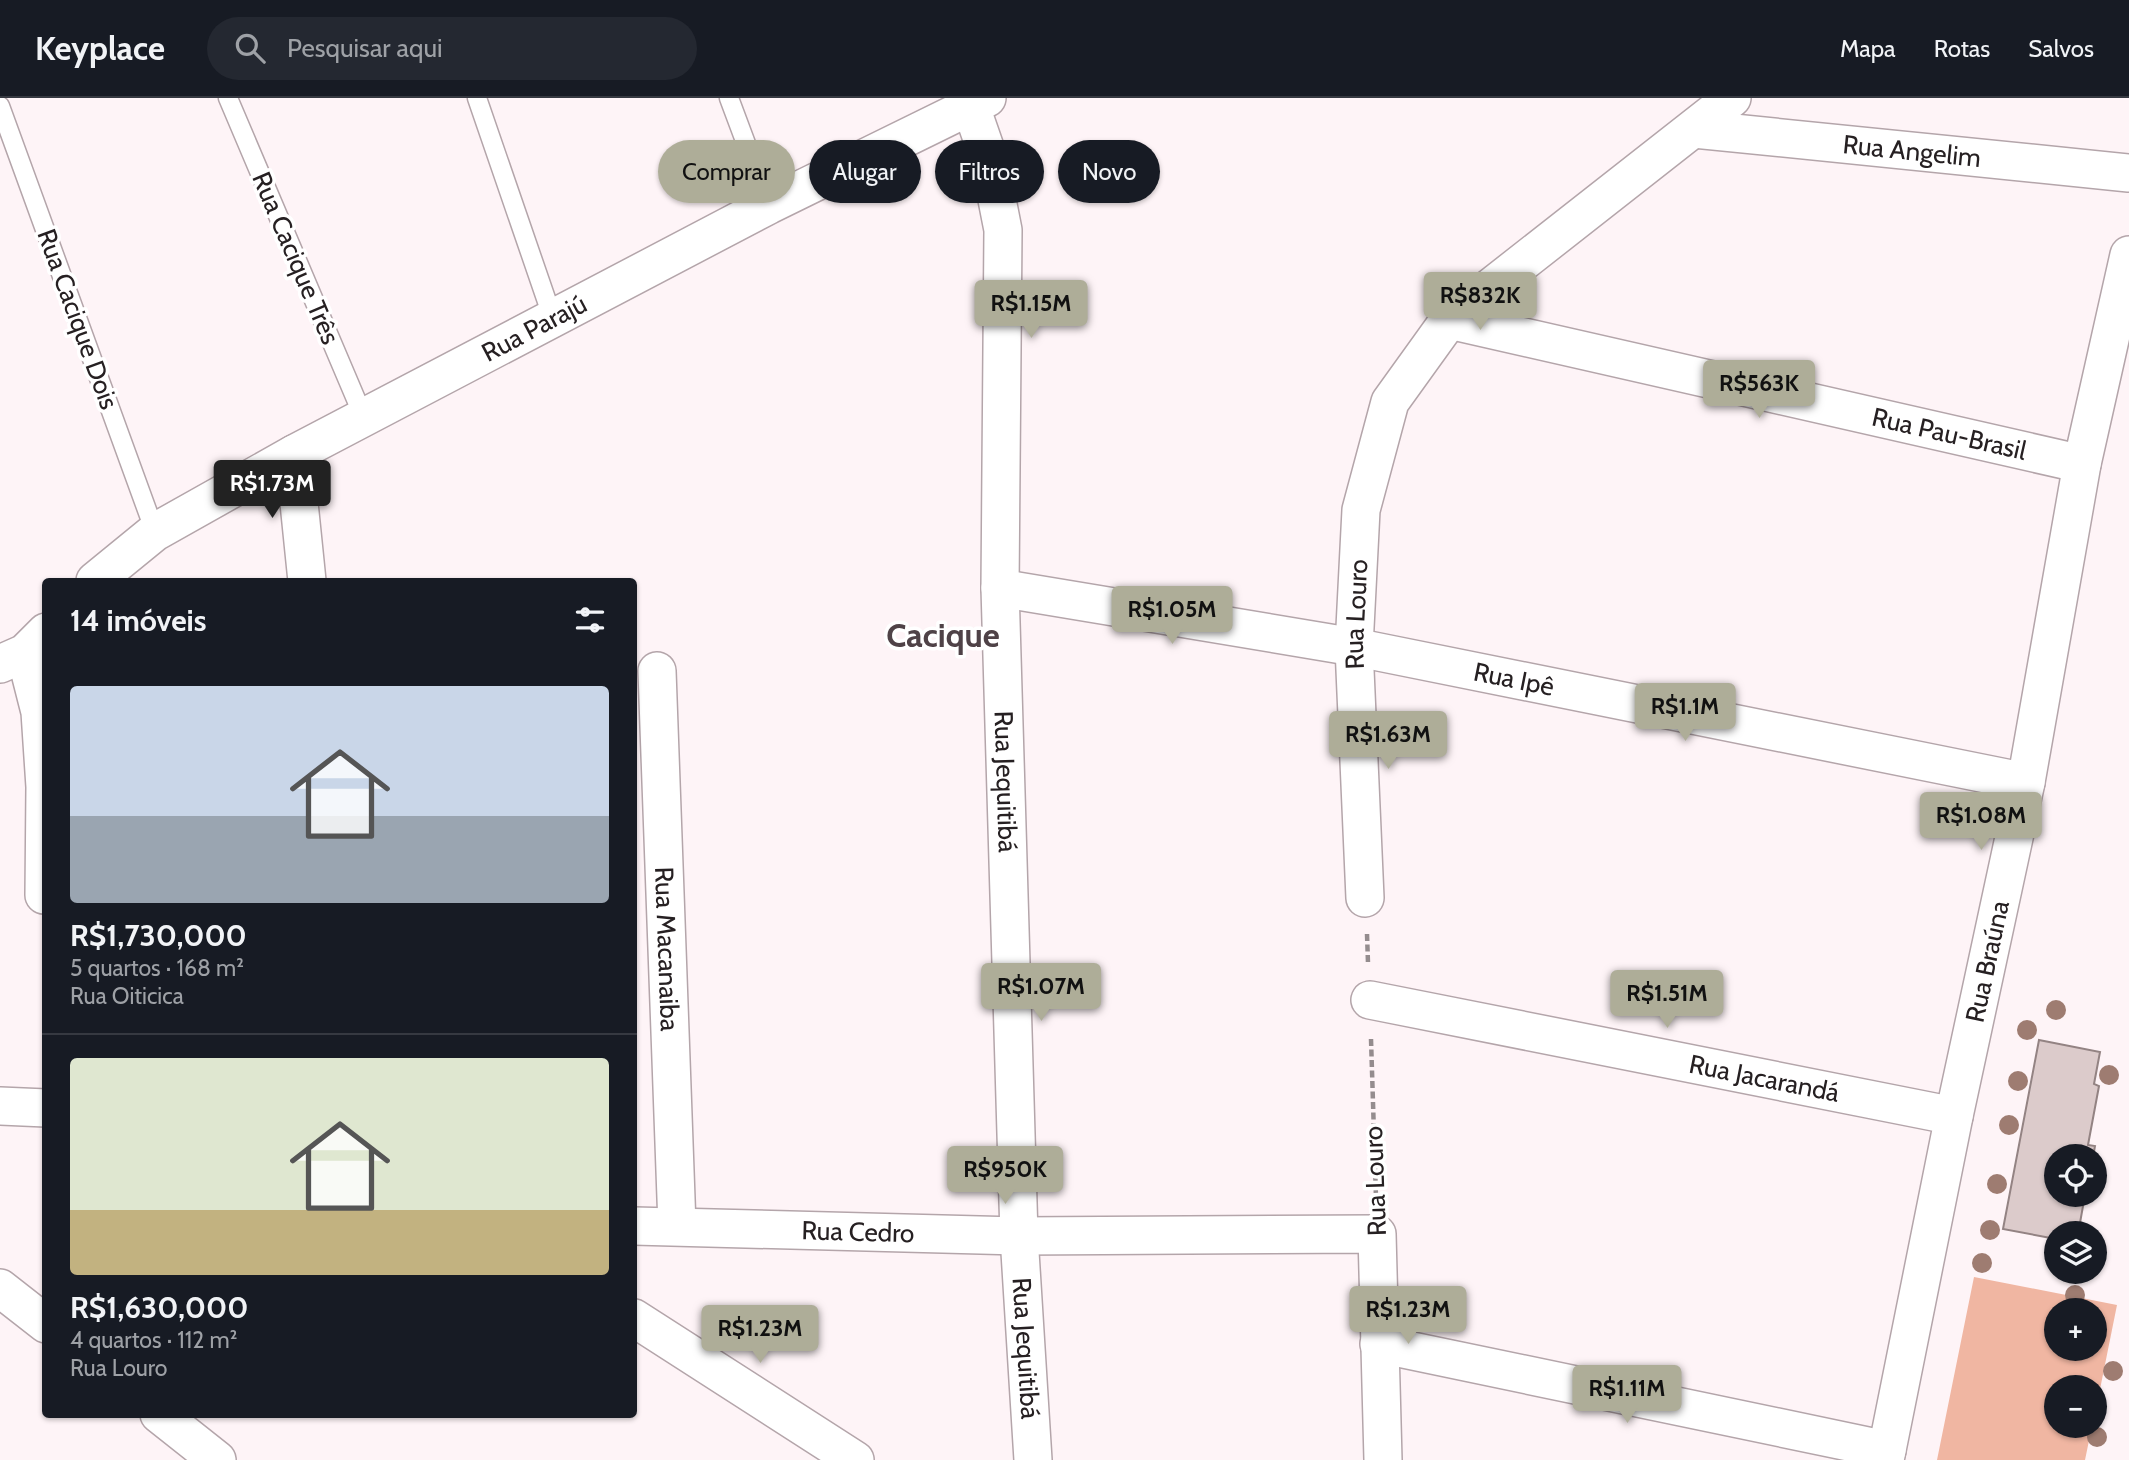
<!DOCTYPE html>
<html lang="pt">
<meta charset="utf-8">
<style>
:root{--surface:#171b24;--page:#242831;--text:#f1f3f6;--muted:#9ea1a6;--line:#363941;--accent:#aead98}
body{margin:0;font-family:Cabin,sans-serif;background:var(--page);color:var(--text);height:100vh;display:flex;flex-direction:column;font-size:26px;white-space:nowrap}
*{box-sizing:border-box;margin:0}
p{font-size:23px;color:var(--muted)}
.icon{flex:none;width:38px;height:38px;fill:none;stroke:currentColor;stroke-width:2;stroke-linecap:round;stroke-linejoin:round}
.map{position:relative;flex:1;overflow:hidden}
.sheet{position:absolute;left:42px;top:480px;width:595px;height:840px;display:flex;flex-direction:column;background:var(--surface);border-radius:7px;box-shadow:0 2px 5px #0004}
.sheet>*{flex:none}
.top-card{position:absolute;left:658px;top:42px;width:665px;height:63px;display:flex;gap:14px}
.buttons{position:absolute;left:2044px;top:1046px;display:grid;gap:14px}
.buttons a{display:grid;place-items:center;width:63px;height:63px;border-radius:50%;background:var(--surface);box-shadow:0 2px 5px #0004;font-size:35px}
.price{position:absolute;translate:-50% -60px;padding:0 16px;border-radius:7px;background:var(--accent);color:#111;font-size:23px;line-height:46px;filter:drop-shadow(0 2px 4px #0008)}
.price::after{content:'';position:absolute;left:50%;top:42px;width:21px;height:16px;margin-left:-10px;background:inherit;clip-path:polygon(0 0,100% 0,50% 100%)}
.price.selected{background:#222;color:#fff}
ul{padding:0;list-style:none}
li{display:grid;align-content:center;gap:14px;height:371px;padding:0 28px}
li+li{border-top:2px solid var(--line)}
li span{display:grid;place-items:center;height:217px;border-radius:7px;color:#555}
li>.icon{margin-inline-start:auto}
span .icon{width:126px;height:126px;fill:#fffc;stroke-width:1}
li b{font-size:30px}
h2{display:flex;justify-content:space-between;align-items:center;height:84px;padding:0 28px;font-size:30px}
.chip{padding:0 24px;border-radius:32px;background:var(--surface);box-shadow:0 2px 5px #0004;font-size:24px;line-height:63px}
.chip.selected{background:var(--accent);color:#111}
header{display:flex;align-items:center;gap:42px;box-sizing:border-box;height:98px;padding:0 35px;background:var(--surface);border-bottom:2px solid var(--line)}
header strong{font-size:33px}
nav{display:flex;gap:38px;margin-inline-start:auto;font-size:24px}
.search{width:490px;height:63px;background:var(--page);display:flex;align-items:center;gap:18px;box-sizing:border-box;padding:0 24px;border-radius:38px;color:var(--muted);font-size:26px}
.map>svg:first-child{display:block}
</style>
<header>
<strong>Keyplace</strong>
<div class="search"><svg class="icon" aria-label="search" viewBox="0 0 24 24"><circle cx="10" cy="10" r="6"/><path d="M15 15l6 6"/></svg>Pesquisar aqui</div>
<nav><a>Mapa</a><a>Rotas</a><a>Salvos</a></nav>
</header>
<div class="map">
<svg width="2129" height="1362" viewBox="0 0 2129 1362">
<rect width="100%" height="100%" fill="#fef4f7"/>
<path fill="#f0b6a2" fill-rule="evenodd" d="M1974 1179 2117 1207 2095 1316V1290H2056V1328H2092L2085 1362H1937ZM2056 1213H2095V1251H2056Z"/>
<path fill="#dccbcb" stroke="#938383" stroke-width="2" d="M2039 942 2100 954 2094 986 2099 988 2088 1047 2095 1048 2093 1059H2056V1097H2085L2078 1136H2056V1141L2003 1131Z"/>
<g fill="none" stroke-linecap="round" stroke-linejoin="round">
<g stroke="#b4a5aa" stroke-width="21">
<path id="lane" d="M228 0 364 320
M477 0 553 221
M729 0 769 107
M0 8 155 434"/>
</g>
<g stroke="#b4a5aa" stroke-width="40">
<g id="street">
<path id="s1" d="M971 9 989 61 1003 132 1000 490 1019 1138 1033 1362"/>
<path id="s2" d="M1694 31 2129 75"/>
<path id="s3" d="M1449 222 2082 366"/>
<path d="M294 356 307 483"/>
<path id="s4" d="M95 483 155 434 294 356 769 107 987 0"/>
<path id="s5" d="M1000 490 1354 549 2026 684"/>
<path d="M25 555 40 614 45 689 44 797"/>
<path d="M0 566 25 555 46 534"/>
<path id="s6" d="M657 573 677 1128"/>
<path id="s7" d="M1365 800 1354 549 1361 412 1390 304 1449 222 1732 0"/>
<path id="s8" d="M1370 902 1954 1018"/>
<path d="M0 1008 46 1010"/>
<path id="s9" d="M634 1128 1019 1138 1377 1136 1383 1362"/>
<path d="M0 1190 46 1226"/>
<path d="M634 1220 855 1362"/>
<path d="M1379 1246 1887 1352"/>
<path d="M159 1316 217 1362"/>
<path id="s10" d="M1885 1362 1954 1018 2026 684 2082 366 2129 157"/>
</g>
</g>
<path stroke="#948c8e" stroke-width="4.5" stroke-dasharray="7 3.5" stroke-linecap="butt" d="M1367 836 1368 865
M1371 941 1376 1100"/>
<use href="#lane" stroke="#fff" stroke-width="18"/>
<use href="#street" stroke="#fff" stroke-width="37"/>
</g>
<g fill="#9e7c71">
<circle cx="2056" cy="912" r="10"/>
<circle cx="2027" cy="932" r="10"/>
<circle cx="2109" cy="977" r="10"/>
<circle cx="2018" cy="983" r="10"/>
<circle cx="2009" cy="1027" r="10"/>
<circle cx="1997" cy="1086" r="10"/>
<circle cx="1990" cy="1132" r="10"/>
<circle cx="1982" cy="1165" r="10"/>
<circle cx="2075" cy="1197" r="10"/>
<circle cx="2113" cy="1273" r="10"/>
<circle cx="2097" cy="1339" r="10"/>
</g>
<g text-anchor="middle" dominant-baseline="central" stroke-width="7" stroke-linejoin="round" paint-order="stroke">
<g font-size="26" fill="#262022" stroke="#fff">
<text stroke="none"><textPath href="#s2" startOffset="219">Rua Angelim</textPath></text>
<text transform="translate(296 160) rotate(67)">Rua Cacique Três</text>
<text transform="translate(78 221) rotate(70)">Rua Cacique Dois</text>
<text stroke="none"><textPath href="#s4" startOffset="508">Rua Parajú</textPath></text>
<text stroke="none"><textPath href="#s3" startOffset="513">Rua Pau-Brasil</textPath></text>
<text stroke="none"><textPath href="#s7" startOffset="284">Rua Louro</textPath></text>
<text stroke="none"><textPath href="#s5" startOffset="522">Rua Ipê</textPath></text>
<text stroke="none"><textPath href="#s1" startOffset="679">Rua Jequitibá</textPath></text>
<text stroke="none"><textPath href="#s6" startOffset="278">Rua Macanaiba</textPath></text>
<text stroke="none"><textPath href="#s10" startOffset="509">Rua Braúna</textPath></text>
<text stroke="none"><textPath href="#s8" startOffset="402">Rua Jacarandá</textPath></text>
<text transform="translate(1375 1083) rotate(-92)">Rua Louro</text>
<text stroke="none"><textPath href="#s9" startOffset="224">Rua Cedro</textPath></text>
<text stroke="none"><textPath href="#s1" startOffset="1246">Rua Jequitibá</textPath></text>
</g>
<g font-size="33" font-weight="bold" fill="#4f4247" stroke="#fff">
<text x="943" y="537">Cacique</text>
</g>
</g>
</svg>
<div class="buttons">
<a><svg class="icon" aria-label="locate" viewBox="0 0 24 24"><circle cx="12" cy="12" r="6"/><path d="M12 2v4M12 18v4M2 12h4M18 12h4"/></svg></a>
<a><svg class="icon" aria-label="layers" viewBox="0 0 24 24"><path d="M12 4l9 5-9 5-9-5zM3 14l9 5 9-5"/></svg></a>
<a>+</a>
<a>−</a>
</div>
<b class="price" style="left:1480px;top:234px">R$832K</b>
<b class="price" style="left:1031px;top:242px">R$1.15M</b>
<b class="price" style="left:1759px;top:322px">R$563K</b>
<b class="price selected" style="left:272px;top:422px">R$1.73M</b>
<b class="price" style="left:1172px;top:548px">R$1.05M</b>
<b class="price" style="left:1685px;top:645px">R$1.1M</b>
<b class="price" style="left:1388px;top:673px">R$1.63M</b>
<b class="price" style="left:1981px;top:754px">R$1.08M</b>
<b class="price" style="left:1041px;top:925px">R$1.07M</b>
<b class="price" style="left:1667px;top:932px">R$1.51M</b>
<b class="price" style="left:1005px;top:1108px">R$950K</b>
<b class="price" style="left:1408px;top:1248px">R$1.23M</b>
<b class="price" style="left:760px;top:1267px">R$1.23M</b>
<b class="price" style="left:1627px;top:1327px">R$1.11M</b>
<div class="top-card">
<a class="chip selected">Comprar</a>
<a class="chip">Alugar</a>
<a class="chip">Filtros</a>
<a class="chip">Novo</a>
</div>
<section class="sheet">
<h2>14 imóveis<svg class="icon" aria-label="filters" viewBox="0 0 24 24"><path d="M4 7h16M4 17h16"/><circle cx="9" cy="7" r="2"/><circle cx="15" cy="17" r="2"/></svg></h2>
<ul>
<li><span style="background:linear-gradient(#c9d6e8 60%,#9aa5b1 0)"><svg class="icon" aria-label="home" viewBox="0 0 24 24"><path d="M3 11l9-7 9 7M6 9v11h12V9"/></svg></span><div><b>R$1,730,000</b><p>5 quartos · 168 m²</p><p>Rua Oiticica</p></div></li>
<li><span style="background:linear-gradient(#dfe7d0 70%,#c2b280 0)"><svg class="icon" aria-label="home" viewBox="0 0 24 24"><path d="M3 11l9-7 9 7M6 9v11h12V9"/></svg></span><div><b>R$1,630,000</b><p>4 quartos · 112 m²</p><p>Rua Louro</p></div></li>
</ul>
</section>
</div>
